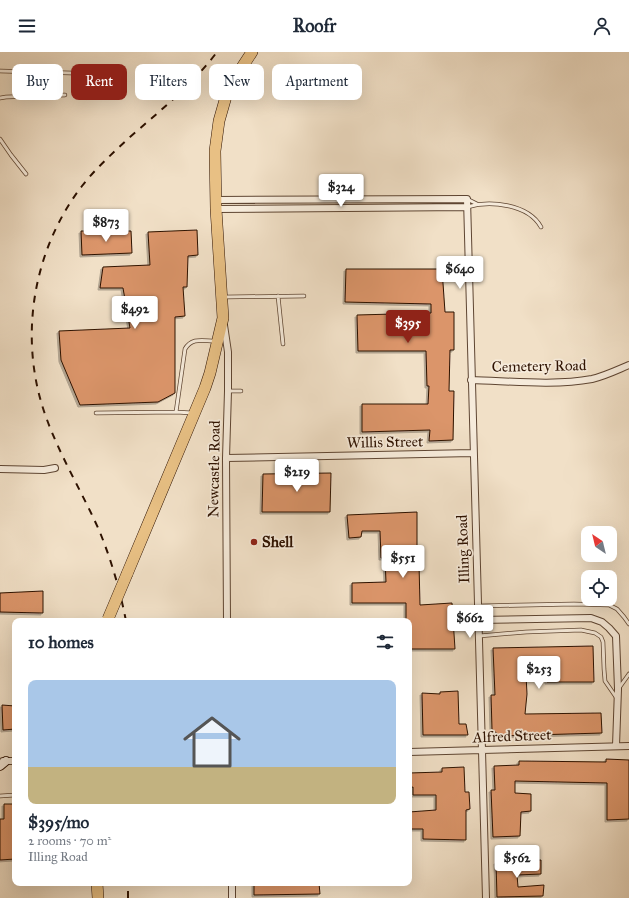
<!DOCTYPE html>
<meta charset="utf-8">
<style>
:root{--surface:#fff;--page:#f6f6f7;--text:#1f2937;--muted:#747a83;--accent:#8f2418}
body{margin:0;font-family:"IM FELL Great Primer",serif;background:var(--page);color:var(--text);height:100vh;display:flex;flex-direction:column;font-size:15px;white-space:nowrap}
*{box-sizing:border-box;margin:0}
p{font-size:13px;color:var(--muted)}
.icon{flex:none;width:22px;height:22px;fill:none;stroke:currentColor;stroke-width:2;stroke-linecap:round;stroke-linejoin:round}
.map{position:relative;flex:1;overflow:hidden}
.panel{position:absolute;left:12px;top:566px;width:400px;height:268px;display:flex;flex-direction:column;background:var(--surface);border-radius:8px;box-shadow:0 4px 16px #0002}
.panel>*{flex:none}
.guide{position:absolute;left:12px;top:12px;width:400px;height:36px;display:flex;gap:8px}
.needle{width:26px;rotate:325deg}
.tools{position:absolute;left:581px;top:474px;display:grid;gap:8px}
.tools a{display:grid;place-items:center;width:36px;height:36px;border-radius:8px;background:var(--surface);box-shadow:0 4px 16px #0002;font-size:20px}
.price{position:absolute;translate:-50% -34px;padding:0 9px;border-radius:4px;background:#fff;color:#222;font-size:13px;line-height:26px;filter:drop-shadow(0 1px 2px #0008)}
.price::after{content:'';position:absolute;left:50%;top:24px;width:12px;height:9px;margin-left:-6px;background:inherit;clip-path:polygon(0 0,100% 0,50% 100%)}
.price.current{background:var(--accent);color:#fff}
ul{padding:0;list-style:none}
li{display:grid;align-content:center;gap:8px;height:212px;padding:0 16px}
li span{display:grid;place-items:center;height:124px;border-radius:8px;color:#555}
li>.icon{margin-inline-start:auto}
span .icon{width:72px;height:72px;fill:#fffc;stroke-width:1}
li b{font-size:17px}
h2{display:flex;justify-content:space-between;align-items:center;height:48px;padding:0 16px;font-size:17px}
.pill{padding:0 14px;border-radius:8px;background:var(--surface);box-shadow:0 4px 16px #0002;font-size:14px;line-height:36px}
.pill.current{background:var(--accent);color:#fff}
header{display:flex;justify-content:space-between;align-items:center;height:52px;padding:0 16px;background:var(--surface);font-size:18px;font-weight:700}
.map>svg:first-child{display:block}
</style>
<header><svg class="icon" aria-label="menu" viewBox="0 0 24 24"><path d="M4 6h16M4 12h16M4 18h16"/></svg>Roofr<svg class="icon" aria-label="person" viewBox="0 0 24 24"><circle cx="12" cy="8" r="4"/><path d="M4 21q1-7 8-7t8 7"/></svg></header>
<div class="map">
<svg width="629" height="846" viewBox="0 0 629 846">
<defs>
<filter id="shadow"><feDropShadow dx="-2" dy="2" stdDeviation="0" flood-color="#0004"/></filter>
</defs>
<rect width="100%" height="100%" fill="#f1e0c7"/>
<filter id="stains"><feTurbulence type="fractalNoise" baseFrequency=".005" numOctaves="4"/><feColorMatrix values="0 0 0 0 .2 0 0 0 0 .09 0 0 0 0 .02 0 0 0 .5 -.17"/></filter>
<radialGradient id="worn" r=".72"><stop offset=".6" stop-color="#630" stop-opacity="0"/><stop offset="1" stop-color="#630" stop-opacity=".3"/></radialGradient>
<path fill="#db956b" stroke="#2d1100" filter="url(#shadow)" d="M197 178 198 203 188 204 187 235H183L185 264 175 265V341L158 350 80 353 61 308 59 279 130 276 123 236H100L103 215 150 213 148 180Z
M81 179H131L132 201 82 203Z
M346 217H442L445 260H454V298H450L449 339H454L453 388 429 389 430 378 362 380V352H428L429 334H427L426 299H358L357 263 431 261V252L345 250Z
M331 421 330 460H262L263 422Z
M417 460V512H419L420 553 452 551 455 597H409V569H406V551H352V531L386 530 385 506H381L380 479H362L361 485 349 486 347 463Z
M43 539V561L0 560V541Z
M593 594 594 630H547V623H526L527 642 525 662 601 661 602 681 500 684 492 677 491 643H495L493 596Z
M458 639 459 672H466L468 683H423L422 641 440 642V640Z
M2 653 15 654V677L3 678Z
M606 707 629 708V767L607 768V731L515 729V741L531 742V759L521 760 520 784 493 785 491 738H495L494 714 519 713V709L606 710Z
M464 715 465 740H469L470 757 466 758V788L423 787V777H409V760L436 758V743H413V735L409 736V721L442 720V716Z
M4 752H15V807L0 808V767H4Z
M541 808V822L517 823 518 835 544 833 543 844 497 845 496 810Z
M254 831H319L320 842 254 843Z"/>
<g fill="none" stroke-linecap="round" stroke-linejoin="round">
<g stroke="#5e4532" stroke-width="4.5">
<path id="lane" d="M0 19 71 21
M0 46 6 45 65 43
M0 87 11 103 26 122
M467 147 477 152
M467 155C490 148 528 152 541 175
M278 244 283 292
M225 245 304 244
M228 339H241
M96 361 176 360
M192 361 176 360 185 297C192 285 203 289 215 289
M478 554 574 552 609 553 617 557 624 565 629 572
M479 584 526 580 581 578 595 581 601 585 603 590 604 617 605 629 616 645
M619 636 629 622
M0 744 15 743"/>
</g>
<g stroke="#5e4532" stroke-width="8">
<path id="street" d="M216 148 467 147 486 846
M216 157 467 155
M224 273 228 300V339L226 406 227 569
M471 328C510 329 554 334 592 327 605 324 617 318 629 313
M226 406 473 401
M0 417 44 418 55 416
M478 568 591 566 602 570 609 576 616 584 618 637 616 694
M409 700 629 694
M3 709H15
M232 831V846"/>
</g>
<g stroke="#2d1100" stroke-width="10">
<path id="secondary" d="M0 714 6 709"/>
</g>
<g stroke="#2d1100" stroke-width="12">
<path id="highway" d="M127 522 205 336 210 321 223 266 216 157 215 99 219 69 227 41 233 29 252 0
M97 831 98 846"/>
</g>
<use href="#lane" stroke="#f6ebdb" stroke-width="3"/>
<use href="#street" stroke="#f6ebdb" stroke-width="6"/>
<use href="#secondary" stroke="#f6ebdb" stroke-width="8"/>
<use href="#highway" stroke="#e8c084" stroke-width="11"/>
<path stroke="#2d1100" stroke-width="2" stroke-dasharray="7 7" stroke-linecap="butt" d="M126 569C120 538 111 507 99 478 82 440 60 404 46 365 18 288 32 199 82 134 96 116 113 101 130 85 161 58 192 33 217 0
M128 846V831"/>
<g stroke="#2d1100" stroke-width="12" stroke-linecap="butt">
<path id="highway-bridge" d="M108 567 127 522"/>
</g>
<use href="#highway-bridge" stroke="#e8c084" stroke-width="11"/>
</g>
<circle fill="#8f2418" stroke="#f6ebdb" stroke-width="1.5" cx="254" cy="490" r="4"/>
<g text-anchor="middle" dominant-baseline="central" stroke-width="3.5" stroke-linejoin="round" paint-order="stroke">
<g font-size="15" fill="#2d1100" stroke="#f6ebdb">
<text transform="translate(539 314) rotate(-1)">Cemetery Road</text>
<text transform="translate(385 390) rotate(-1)">Willis Street</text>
<text transform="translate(214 417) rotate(-89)">Newcastle Road</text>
<text transform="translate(463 497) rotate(-92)">Illing Road</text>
<text transform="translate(512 684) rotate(-2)">Alfred Street</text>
</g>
<g font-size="15" font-weight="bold" fill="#2d1100" stroke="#f6ebdb" text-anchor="start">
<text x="262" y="490">Shell</text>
</g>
</g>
<rect width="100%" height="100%" filter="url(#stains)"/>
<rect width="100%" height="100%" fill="url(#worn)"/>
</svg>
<div class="tools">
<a><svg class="needle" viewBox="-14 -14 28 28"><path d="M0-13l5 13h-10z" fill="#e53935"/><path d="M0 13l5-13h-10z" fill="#747a83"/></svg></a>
<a><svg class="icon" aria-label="locate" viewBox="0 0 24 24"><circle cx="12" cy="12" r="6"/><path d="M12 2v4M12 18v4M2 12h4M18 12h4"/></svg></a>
</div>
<b class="price" style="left:341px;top:156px">$324</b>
<b class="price" style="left:106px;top:191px">$873</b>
<b class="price" style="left:460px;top:238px">$640</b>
<b class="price" style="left:135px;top:278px">$492</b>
<b class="price current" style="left:408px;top:292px">$395</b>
<b class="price" style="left:297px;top:441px">$219</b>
<b class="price" style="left:403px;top:527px">$551</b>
<b class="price" style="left:470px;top:587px">$662</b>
<b class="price" style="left:539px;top:638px">$253</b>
<b class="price" style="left:517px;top:827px">$562</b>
<div class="guide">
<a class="pill">Buy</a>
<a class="pill current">Rent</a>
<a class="pill">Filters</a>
<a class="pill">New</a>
<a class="pill">Apartment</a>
</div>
<section class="panel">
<h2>10 homes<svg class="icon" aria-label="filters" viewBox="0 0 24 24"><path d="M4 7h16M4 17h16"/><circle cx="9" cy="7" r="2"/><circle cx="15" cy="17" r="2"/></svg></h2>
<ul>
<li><span style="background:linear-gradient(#a9c7e8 70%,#c2b280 0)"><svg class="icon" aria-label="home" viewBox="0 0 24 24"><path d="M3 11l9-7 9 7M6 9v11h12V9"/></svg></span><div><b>$395/mo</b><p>2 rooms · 70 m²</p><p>Illing Road</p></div></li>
</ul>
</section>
</div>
